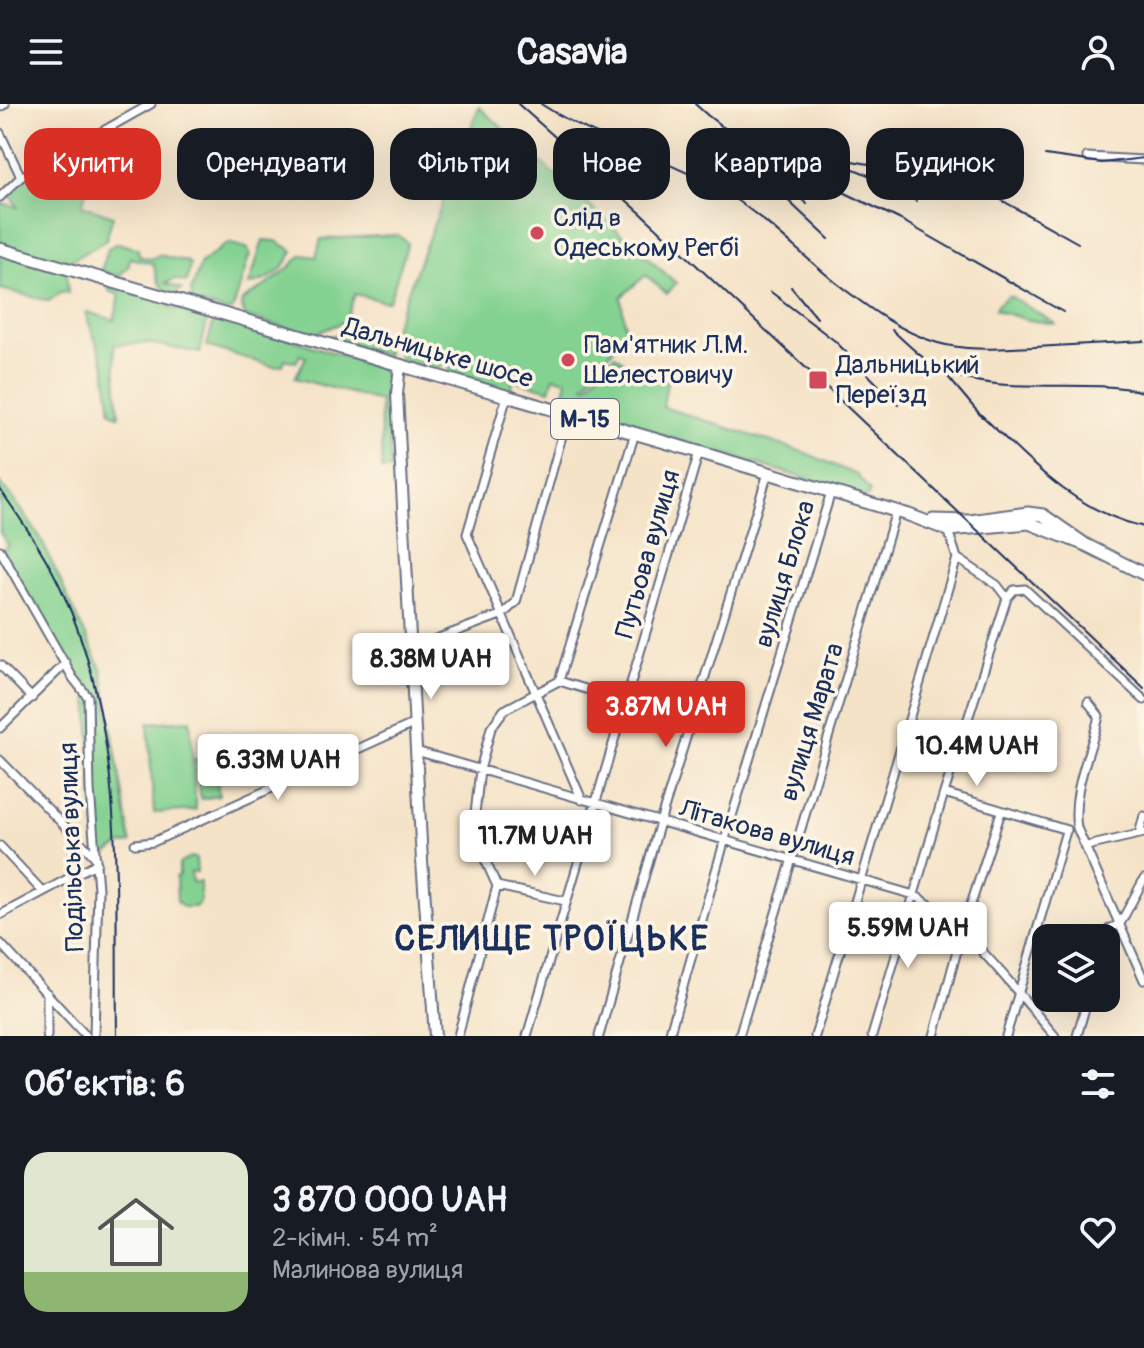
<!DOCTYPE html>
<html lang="uk">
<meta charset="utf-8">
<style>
:root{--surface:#171b24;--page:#242831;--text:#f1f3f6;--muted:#9ea1a6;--line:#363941;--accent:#d93025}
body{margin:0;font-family:Pangolin,sans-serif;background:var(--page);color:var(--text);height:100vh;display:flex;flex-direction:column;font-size:30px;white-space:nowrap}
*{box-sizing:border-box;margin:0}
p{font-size:26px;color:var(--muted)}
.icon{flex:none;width:44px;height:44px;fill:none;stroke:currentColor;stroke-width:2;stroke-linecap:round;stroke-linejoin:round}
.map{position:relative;height:932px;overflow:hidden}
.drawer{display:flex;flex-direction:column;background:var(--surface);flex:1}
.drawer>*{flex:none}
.top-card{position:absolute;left:24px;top:24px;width:1096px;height:72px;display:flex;gap:16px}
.controls{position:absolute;left:1032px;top:820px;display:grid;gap:16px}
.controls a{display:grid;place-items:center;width:88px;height:88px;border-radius:16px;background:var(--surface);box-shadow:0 8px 32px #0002;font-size:40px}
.price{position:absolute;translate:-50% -68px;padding:0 18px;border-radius:8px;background:#fff;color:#222;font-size:26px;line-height:52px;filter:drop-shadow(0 2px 4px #0008)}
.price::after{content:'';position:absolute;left:50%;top:48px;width:24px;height:18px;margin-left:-12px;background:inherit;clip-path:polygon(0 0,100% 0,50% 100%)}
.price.on{background:var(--accent);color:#fff}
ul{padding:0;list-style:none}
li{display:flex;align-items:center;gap:24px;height:200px;padding:0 24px}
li+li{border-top:2px solid var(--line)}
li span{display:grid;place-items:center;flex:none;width:224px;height:160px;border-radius:24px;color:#555}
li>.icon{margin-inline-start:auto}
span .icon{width:96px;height:96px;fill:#fffc;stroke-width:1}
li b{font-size:34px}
h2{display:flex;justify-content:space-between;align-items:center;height:96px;padding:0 24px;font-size:34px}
.pill{padding:0 28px;border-radius:24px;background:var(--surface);box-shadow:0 8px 32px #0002;font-size:28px;line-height:72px}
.pill.on{background:var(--accent);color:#fff}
header{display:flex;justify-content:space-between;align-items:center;height:104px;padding:0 24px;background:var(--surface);font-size:36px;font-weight:700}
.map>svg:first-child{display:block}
</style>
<header><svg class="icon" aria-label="menu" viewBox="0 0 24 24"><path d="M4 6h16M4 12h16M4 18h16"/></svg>Casavia<svg class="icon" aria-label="person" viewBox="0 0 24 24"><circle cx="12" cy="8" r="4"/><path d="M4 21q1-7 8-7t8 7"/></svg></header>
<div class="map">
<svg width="1144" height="932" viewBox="0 0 1144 932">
<rect width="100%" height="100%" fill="#fcf5e5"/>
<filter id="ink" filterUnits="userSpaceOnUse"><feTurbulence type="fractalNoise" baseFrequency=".0125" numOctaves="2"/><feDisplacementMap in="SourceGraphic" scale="16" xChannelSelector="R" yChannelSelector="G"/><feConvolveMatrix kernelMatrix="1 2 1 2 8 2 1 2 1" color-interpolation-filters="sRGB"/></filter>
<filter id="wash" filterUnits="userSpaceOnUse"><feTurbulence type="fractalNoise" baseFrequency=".006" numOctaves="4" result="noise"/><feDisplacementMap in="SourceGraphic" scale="32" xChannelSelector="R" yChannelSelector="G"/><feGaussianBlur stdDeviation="1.8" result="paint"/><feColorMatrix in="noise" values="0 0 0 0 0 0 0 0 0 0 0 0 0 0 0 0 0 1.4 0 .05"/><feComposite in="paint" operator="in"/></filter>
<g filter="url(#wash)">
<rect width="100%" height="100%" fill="#f5e3c8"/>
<path fill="#84d291" stroke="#508078" stroke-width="2" d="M479 3 676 179 667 190 646 171 621 193 626 229 584 281 587 282 615 251C633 266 645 271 668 273L663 303 806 349 857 371 870 387 868 393 575 306 563 293 567 276 554 273 550 286 514 276 510 287 449 269 452 250 448 248 439 266 400 256 392 229Z
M103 35 82 101 113 112 106 136 67 159 0 141V99L18 103 10 91 8 82Z
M398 131 408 139 389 197H382L355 190 348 211 350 215 313 231 246 213 241 202 242 197C265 182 283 171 302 151L316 153 321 135Z
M263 136 276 137 293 147C283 168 271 175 249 181Z
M118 139 138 145 139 152 151 155 159 151 188 158 190 160 187 178 175 175 165 179 182 185 174 191C160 186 155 174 154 160L130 154 128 163 119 172 101 167 108 144Z
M228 139 247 144 250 149 233 205 229 208 193 198 191 187 201 159Z
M0 149 67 167 68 189 62 187 49 197 0 185Z
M108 177 167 195 168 202 200 212 202 207 207 217 200 249 148 239 114 241 119 312 111 308 105 262 86 211 87 208 114 216 120 191 109 187Z
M1008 192H1010L1056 220 1028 216 995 206 996 202Z
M219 212 381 264 386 273 391 366H382L380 297 295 274 306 253 300 251 296 258 285 255 283 261 274 263 207 242 214 215Z
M362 222C383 230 383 231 387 252L325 234Z
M0 380 13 394 40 433 102 567 131 739 121 741 103 752 97 749 88 592 78 580 2 446 9 442 0 429Z
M190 616 196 706 154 709 148 619Z
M213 653 219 692 201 695 195 655Z
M191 753 196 755 197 768H191L192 778H200V798L195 803H183L177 797 176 773 179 772V760Z"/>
</g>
<g filter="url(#ink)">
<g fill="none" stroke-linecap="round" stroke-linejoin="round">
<g stroke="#676e83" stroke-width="11">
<path id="street" d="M0 3 5 0
M0 29 21 73
M1087 53 1144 56
M0 93 21 73 151 0
M507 292 467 430 582 696
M0 446 73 574 88 593 90 686 98 785 94 932
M957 454 997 481 1007 494 1014 486 1025 485 1144 596
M412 544 503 510 516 498 568 310
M0 561 32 594
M559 577 625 597
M1088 598 1099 612C1091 648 1071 687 1077 724L1144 876
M0 624 66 559
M416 647 914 791C967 820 1015 886 1055 932
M0 656 96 754
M944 689 1067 726
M1139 730 1144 712
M135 740 153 738 415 619
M0 742 43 788
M1087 742 1144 729
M497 782 565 797
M0 811 97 759
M1106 836 1109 825 1120 820 1144 775
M0 839 86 932
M47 932V889
M458 932 497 782 481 747 476 729 475 710 480 666 491 624 504 606 559 577 635 329
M527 932 699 348
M599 932 660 718 768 369
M669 932 725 735 831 388
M739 932 896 407
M815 932 957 454 948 426
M872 932 944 689 1007 494
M934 932 962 828 1001 708
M1006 932 1066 727
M1077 932 1088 894"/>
</g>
<g stroke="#676e83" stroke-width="14">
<path id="secondary" d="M400 261 397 290 422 757 435 932"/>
</g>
<g stroke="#676e83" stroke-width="15">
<path id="primary" d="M0 145 675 341 909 411 948 426 1029 419 1086 441
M933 416 970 417 1028 409 1043 411 1086 441 1144 470"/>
</g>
<use href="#street" stroke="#fff" stroke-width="7"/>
<use href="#secondary" stroke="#fff" stroke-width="10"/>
<use href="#primary" stroke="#fff" stroke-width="11"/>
<path stroke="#1b2f5e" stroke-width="2" d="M518 0 644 112 822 279 1144 584
M541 0C599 38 668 54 727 90 767 115 798 148 835 178 866 202 900 228 938 239 970 248 1003 244 1035 243 1071 241 1108 239 1144 237
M695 0C746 49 774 42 836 59 865 67 890 82 916 97
M712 25 829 135
M737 33 759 47 903 117 1063 208
M1045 51 1102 59 1144 54
M761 56 807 100
M852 57 969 78 1078 139
M890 69 923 84
M791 183 817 214
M771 188 835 237 898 301
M892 226C909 241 926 259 946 268 1002 293 1082 273 1144 288
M943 267 982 313
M975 305C1028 355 1071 406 1144 423
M0 385C22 418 47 452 63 489 126 627 115 784 117 932"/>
</g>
</g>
<g fill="#d1495b" stroke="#fcf5e5" stroke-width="3">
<circle cx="537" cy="129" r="8"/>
<circle cx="568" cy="256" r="8"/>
<rect x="808" y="266" width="20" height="20" rx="4"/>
</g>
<g text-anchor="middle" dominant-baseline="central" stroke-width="7" stroke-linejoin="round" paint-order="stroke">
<rect fill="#fcf5e5" stroke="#5e6a86" stroke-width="2" x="551" y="295" width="68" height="40" rx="6"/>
<g font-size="24" font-weight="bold" fill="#1b2f5e">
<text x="585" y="315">М-15</text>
</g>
<g font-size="26" fill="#1b2f5e" stroke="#fcf5e5" text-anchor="start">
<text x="553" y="114">Слід в<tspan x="553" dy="30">Одеському Регбі</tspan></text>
<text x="584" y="241">Пам'ятник Л.М.<tspan x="584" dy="30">Шелестовичу</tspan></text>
<text x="836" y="261">Дальницький<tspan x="836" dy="30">Переїзд</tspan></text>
</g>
<g font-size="26" fill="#1b2f5e" stroke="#fcf5e5">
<text transform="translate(438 249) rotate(16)">Дальницьке шосе</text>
<text transform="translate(648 450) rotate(-74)">Путьова вулиця</text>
<text transform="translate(785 470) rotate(-73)">вулиця Блока</text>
<text transform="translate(812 618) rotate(-73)">вулиця Марата</text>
<text transform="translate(767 729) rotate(16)">Літакова вулиця</text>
<text transform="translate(72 743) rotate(-92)">Подільська вулиця</text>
</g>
<g font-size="34" font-weight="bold" letter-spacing="2" fill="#1b2f5e" stroke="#fcf5e5">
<text x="552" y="835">СЕЛИЩЕ ТРОЇЦЬКЕ</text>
</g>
</g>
</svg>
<div class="controls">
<a><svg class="icon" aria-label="layers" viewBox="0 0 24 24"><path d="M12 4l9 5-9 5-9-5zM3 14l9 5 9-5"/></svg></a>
</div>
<b class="price" style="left:431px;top:597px">8.38M UAH</b>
<b class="price on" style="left:666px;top:645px">3.87M UAH</b>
<b class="price" style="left:977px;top:684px">10.4M UAH</b>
<b class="price" style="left:278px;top:698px">6.33M UAH</b>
<b class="price" style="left:535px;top:774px">11.7M UAH</b>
<b class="price" style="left:908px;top:866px">5.59M UAH</b>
<div class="top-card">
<a class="pill on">Купити</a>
<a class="pill">Орендувати</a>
<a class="pill">Фільтри</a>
<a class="pill">Нове</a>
<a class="pill">Квартира</a>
<a class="pill">Будинок</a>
</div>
</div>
<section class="drawer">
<h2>Об’єктів: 6<svg class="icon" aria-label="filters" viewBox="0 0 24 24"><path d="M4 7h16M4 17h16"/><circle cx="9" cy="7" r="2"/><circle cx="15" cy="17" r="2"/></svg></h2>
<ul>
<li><span style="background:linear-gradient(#dfe7d0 75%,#8fb573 0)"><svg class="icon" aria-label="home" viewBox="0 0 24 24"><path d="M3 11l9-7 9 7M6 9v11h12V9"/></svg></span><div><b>3 870 000 UAH</b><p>2-кімн. · 54 m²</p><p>Малинова вулиця</p></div><svg class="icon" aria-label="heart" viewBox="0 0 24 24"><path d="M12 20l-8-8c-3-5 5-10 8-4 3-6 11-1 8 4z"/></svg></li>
</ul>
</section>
